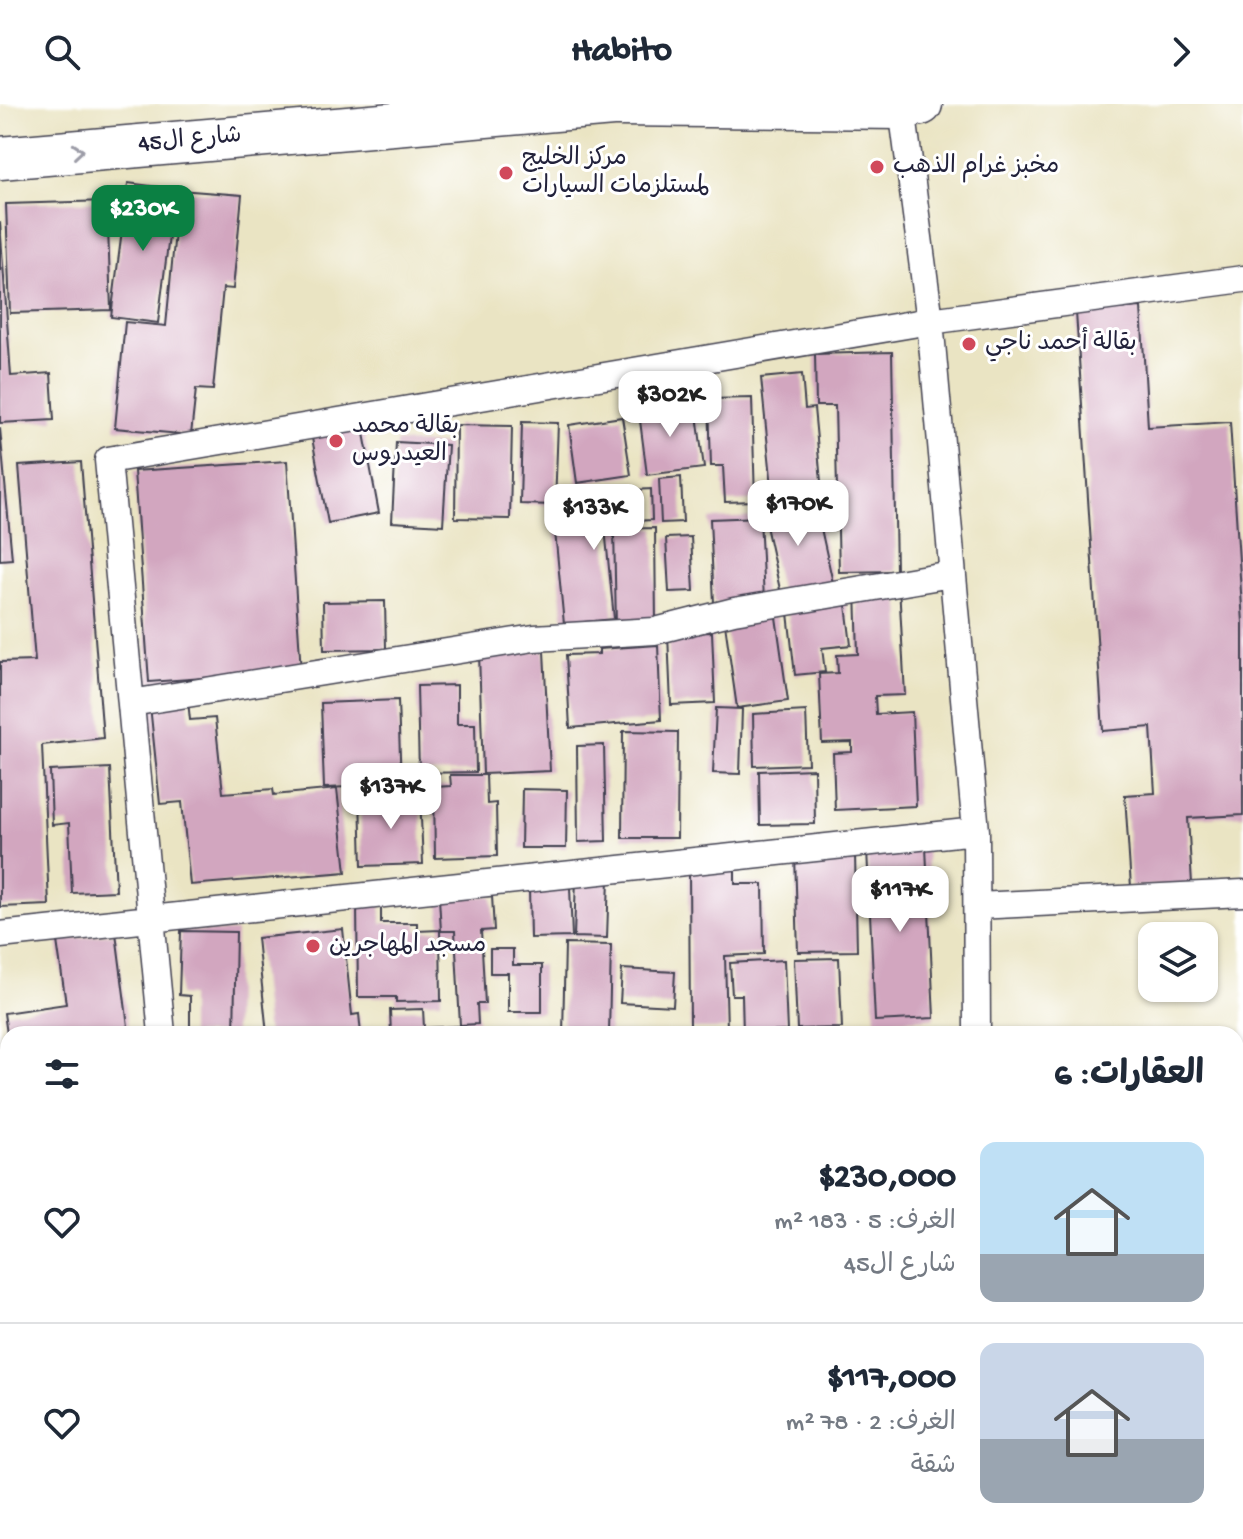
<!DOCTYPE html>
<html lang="ar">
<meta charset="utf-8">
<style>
:root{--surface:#fff;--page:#f2f2f3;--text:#1f2937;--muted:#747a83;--line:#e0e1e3;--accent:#0b8043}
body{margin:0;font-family:"Gochi Hand","Playpen Sans Arabic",sans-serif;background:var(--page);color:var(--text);direction:rtl;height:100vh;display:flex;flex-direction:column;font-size:30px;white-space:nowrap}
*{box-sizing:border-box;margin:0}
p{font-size:26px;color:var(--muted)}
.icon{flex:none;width:44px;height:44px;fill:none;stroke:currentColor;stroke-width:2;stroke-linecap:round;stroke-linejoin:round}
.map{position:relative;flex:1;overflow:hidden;direction:ltr}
.details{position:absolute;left:0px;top:922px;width:1244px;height:514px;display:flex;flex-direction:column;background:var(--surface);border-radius:24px 24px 0 0;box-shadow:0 2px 6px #0004;direction:rtl}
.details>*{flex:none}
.controls{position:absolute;left:1138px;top:818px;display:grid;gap:16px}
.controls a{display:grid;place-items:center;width:80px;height:80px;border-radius:16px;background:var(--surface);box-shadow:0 2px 6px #0004;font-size:40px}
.price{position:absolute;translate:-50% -68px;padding:0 18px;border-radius:16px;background:#fff;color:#222;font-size:26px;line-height:52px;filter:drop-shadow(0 2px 4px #0008)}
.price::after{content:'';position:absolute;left:50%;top:48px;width:24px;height:18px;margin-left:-12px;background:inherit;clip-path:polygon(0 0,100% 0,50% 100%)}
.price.on{background:var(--accent);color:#fff}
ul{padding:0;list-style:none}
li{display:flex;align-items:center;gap:24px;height:200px;padding:0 40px}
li+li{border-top:2px solid var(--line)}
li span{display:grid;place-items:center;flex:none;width:224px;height:160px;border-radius:16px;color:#555}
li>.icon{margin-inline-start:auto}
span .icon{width:96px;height:96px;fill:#fffc;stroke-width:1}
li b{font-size:34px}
h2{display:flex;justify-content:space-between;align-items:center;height:96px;padding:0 40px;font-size:34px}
header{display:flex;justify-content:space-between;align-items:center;height:104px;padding:0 40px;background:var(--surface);font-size:36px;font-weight:700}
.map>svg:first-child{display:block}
</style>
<header><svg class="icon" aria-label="forward" viewBox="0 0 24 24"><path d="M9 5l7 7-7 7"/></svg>Habito<svg class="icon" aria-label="search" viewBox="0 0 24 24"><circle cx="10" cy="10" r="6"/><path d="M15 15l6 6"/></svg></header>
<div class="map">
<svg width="1243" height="1435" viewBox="0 0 1243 1435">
<rect width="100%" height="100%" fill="#fff"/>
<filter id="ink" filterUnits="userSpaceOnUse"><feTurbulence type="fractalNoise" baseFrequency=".0125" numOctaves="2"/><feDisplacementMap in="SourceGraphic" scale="16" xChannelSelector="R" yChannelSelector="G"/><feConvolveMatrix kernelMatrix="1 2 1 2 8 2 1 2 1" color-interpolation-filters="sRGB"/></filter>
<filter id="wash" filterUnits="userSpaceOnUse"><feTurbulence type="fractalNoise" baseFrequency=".006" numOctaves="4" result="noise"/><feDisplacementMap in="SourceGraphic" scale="32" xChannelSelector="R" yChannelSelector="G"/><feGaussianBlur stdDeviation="1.8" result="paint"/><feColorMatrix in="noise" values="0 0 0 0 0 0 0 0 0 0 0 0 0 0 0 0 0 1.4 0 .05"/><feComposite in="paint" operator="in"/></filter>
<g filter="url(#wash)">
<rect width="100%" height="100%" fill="#eae4c3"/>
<g id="blocks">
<path fill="#d2a6bf" d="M128 79 175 85 158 219 111 213Z
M179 86 242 91 233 185 223 184 213 286 196 285 191 331 115 324 125 218 166 222Z
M107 97 111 206 10 209 6 100Z
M0 118 11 272 51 269 54 316 0 319Z
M1141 203 1148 323 1230 318 1243 519V711L1188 714 1192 780 1131 783 1125 691 1155 689 1151 623 1103 627 1076 208Z
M892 248 896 467 839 468 835 302H816L815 250Z
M802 270 805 305 814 304 822 388 773 393 761 274Z
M752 294 755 397 725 398 723 362H711L709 295Z
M665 297 666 307 696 303 704 364 647 371 638 301Z
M622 313 631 371 577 379 569 321Z
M522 318 558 319 555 401 520 400Z
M456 321 512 322 510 415 455 414Z
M0 324 12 455 0 456Z
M363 324 379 409 328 419 312 334Z
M396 338 448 341 443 421 392 418Z
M287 357 301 567 149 578 134 367Z
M81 358 103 634 42 641 49 801 0 803V558L35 557 19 362Z
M681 373 683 418 661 419 659 375Z
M651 385 652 416 581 420 582 426 605 424 614 515 564 520 554 417 582 414 580 389Z
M815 397 833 479 781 490 763 408Z
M760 413 764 496 714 499 710 415Z
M655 424 656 521H616L614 425Z
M691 433 694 487 669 488 666 434Z
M899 482 905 591 875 592 876 610 912 608 916 702 835 706 833 649 852 648V638L822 639 819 570 838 569 837 551 858 550 856 486Z
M845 493 851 541 822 544 825 568 795 571 787 500Z
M385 497 386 545 324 546 323 498Z
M776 513 788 597 737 604 725 520Z
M712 528 715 599 671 601 668 530Z
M658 541 661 616 570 624 566 551 599 550V545Z
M544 547 550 667 483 670 479 549Z
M457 581V620H475L476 668 419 669 417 582Z
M398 596 401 681 324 684 321 599Z
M188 597 190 616 215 614 223 689 273 685 274 691 337 685 346 768 190 781 182 698 160 700 150 601Z
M716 604 742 605 740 670 713 669Z
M806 607 808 660 754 662 753 610Z
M623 627 678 628 677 734H622Z
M604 641 606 737 578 738 577 642Z
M110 664 116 787 72 789 69 719 52 721 50 667Z
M814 665 815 720 760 721 759 667Z
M450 671H486L487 700 496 699 497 752 435 754 434 683 451 682Z
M522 685 567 686 566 744H521Z
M420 691 423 760 362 762 360 693Z
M926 743 934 914 875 917 867 745Z
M855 750 857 847 798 848 795 751Z
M689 764H735V780H763L764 850 725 852 727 925H690Z
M609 773 607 834 574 833 576 774Z
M570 783 572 833 530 834 529 784Z
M492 792 494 826 481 827 485 900H477L478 920 460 921 455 827H441L439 794Z
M381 800V819H417V827L440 826 441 897 396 898V893H358L357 801Z
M343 825 352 911 359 910 361 930H267L257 834Z
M181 827 236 828 234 930H190V892L179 891Z
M116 829 129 930H7L4 909 66 900 57 837Z
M565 840 611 841 609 930H563Z
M490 845H513V861H542V908H508V869H490Z
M839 854 842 924 797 925 794 855Z
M784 856 787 927 743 929 742 891H732L730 859Z
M622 865 675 868 673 902 620 899Z
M423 905 424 924 458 922 459 930H391L390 906Z
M8 1277V1349L0 1329V1280Z
M38 1428H117L101 1435H41Z"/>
</g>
</g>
<g filter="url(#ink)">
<use href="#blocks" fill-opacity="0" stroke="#403f4f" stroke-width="2"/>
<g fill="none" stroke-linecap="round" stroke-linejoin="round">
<g stroke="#403f4f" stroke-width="29">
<path id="minor" d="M902 4 930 217 976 727 977 930
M131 599 534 534 655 527 734 507 951 470
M977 802 1243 789
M0 831 976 727
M162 930 108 356 930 217 1243 175
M0 1151 8 1170
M211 1428 220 1435
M996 1428V1435"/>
</g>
<g stroke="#403f4f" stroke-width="45">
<path id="primary" d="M619 1 902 4 921 0
M0 54 624 0"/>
</g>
<use href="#minor" stroke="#fff" stroke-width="26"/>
<use href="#primary" stroke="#fff" stroke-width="42"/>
</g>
<defs><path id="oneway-chevron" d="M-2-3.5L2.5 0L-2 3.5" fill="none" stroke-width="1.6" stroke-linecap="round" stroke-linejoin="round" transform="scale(2)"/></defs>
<use stroke="#9c9ca7" href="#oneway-chevron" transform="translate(78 47) rotate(-5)"/>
</g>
<g fill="#d1495b" stroke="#fff" stroke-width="3">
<circle cx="877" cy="63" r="8"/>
<circle cx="506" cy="69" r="8"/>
<circle cx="969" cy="240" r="8"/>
<circle cx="336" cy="337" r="8"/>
<circle cx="313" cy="842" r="8"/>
</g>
<g text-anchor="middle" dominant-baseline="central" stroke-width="6" stroke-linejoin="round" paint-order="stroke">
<g font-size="24" fill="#22223b" stroke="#fff">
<text transform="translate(190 37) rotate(-5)">شارع ال45</text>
</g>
<g font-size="24" fill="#22223b" stroke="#fff" text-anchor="start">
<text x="522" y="55">مركز الخليج<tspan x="522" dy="28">لمستلزمات السيارات</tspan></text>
<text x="893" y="63">مخبز غرام الذهب</text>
<text x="985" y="240">بقالة أحمد ناجي</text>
<text x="352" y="323">بقالة محمد<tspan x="352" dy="28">العيدروس</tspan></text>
<text x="329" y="842">مسجد المهاجرين</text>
</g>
</g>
</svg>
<div class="controls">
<a><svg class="icon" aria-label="layers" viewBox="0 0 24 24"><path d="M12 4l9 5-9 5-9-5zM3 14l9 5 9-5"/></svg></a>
</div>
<b class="price on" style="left:143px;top:149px">$230K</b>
<b class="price" style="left:670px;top:335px">$302K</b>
<b class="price" style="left:798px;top:444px">$170K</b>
<b class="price" style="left:594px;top:448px">$133K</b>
<b class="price" style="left:391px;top:727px">$137K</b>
<b class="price" style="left:900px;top:830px">$117K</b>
<section class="details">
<h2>العقارات: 6<svg class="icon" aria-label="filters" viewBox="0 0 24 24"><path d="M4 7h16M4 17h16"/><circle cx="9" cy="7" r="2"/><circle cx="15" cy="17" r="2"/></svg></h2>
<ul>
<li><span style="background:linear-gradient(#bfe0f5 70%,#9aa5b1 0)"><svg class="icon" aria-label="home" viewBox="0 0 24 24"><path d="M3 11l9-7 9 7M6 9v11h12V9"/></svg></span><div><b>$230,000</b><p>الغرف: 5 · 183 m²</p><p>شارع ال45</p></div><svg class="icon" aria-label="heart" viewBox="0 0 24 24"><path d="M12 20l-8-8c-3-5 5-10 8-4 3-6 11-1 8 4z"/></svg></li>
<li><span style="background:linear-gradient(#c9d6e8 60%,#9aa5b1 0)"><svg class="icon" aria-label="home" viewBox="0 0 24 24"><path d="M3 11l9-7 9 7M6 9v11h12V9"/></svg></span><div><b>$117,000</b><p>الغرف: 2 · 78 m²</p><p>شقة</p></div><svg class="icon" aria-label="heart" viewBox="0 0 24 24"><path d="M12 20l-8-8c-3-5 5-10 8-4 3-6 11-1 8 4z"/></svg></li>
</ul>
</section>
</div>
